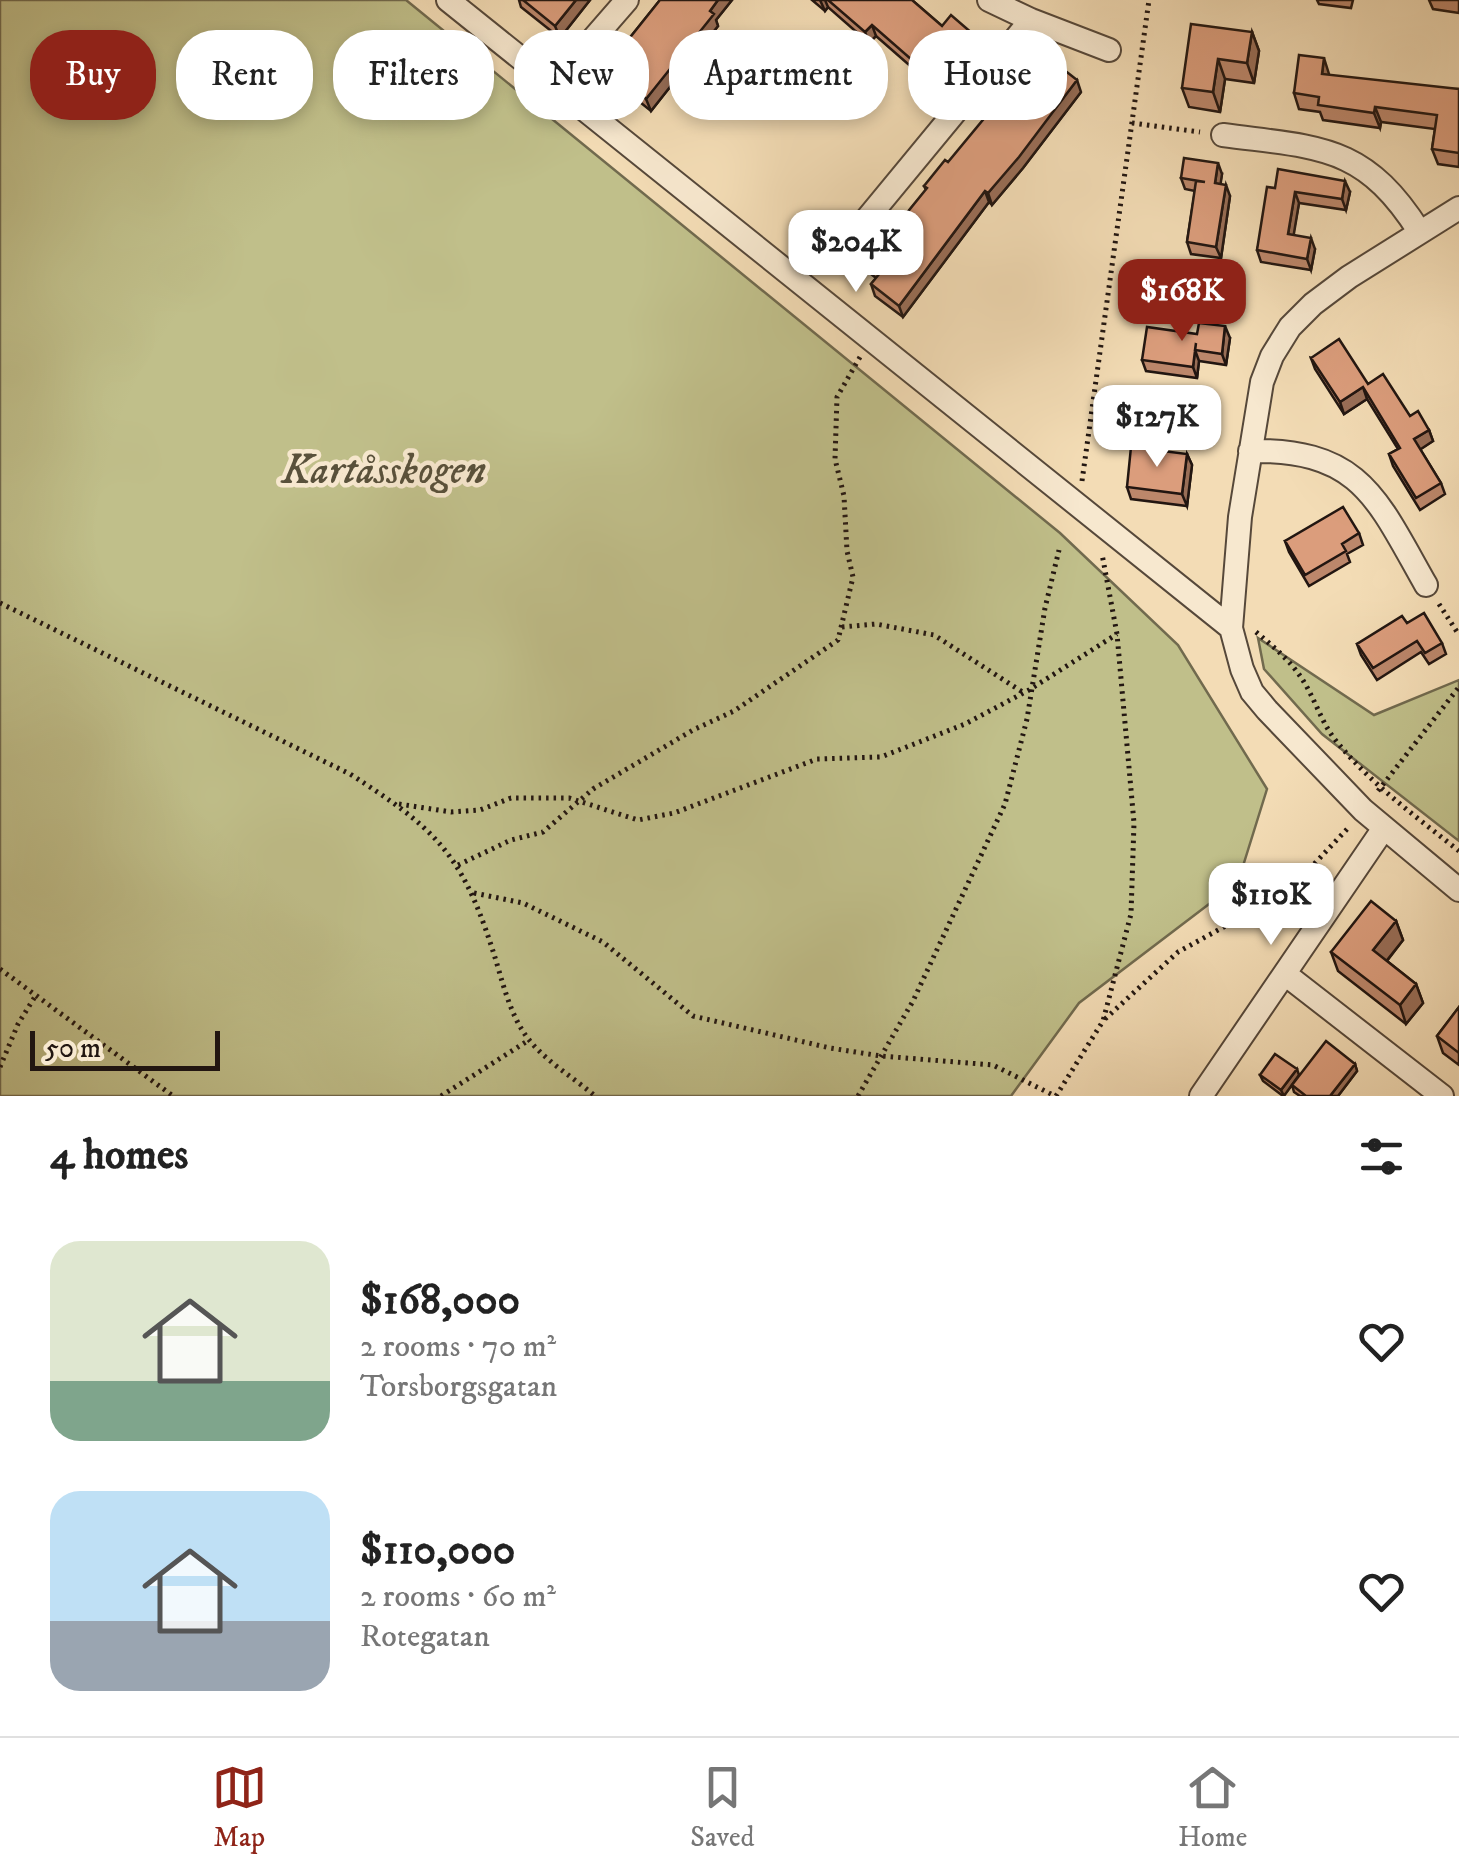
<!DOCTYPE html>
<meta charset="utf-8">
<style>
:root{--surface:#fff;--page:#f6f6f6;--text:#222;--muted:#767676;--line:#e0e0e0;--accent:#8f2418}
body{margin:0;font-family:"IM FELL DW Pica",serif;background:var(--page);color:var(--text);height:100vh;display:flex;flex-direction:column;font-size:38px;white-space:nowrap}
*{box-sizing:border-box;margin:0}
p{font-size:32px;color:var(--muted)}
.icon{flex:none;width:55px;height:55px;fill:none;stroke:currentColor;stroke-width:2;stroke-linecap:round;stroke-linejoin:round}
.map{position:relative;height:1096px;overflow:hidden}
.side{display:flex;flex-direction:column;background:var(--surface);flex:1}
.side>*{flex:none}
.banner{position:absolute;left:30px;top:30px;width:1400px;height:90px;display:flex;gap:20px}
.scale{position:absolute;left:30px;bottom:25px;width:190px;box-sizing:border-box;padding-left:10px;border:5px solid #221611;border-top:0;font-size:28px;line-height:35px;white-space:nowrap;color:#221611;-webkit-text-stroke:8px #f7e8cf;paint-order:stroke}
.price{position:absolute;translate:-50% -85px;padding:0 22px;border-radius:20px;background:#fff;color:#222;font-size:32px;line-height:65px;filter:drop-shadow(0 2px 5px #0008)}
.price::after{content:'';position:absolute;left:50%;top:60px;width:30px;height:22px;margin-left:-15px;background:inherit;clip-path:polygon(0 0,100% 0,50% 100%)}
.price.selected{background:var(--accent);color:#fff}
ul{padding:0;list-style:none}
li{display:flex;align-items:center;gap:30px;height:250px;padding:0 50px}
li span{display:grid;place-items:center;flex:none;width:280px;height:200px;border-radius:30px;color:#555}
li>.icon{margin-inline-start:auto}
span .icon{width:120px;height:120px;fill:#fffc;stroke-width:1}
li b{font-size:42px}
h2{display:flex;justify-content:space-between;align-items:center;height:120px;padding:0 50px;font-size:42px}
.chip{padding:0 35px;border-radius:40px;background:var(--surface);box-shadow:0 5px 15px #0003;font-size:35px;line-height:90px}
.chip.selected{background:var(--accent);color:#fff}
.tab-bar{display:flex;justify-content:space-around;align-items:center;height:140px;border-top:2px solid var(--line);background:var(--surface);font-size:28px;color:var(--muted)}
.tab-bar a{display:grid;justify-items:center;gap:5px}
.tab-bar .selected{color:var(--accent)}
.map>svg:first-child{display:block}
</style>
<div class="map">
<svg width="1459" height="1096" viewBox="0 0 1459 1096">
<rect width="100%" height="100%" fill="#f3dcb5"/>
<filter id="stains"><feTurbulence type="fractalNoise" baseFrequency=".002" numOctaves="4"/><feColorMatrix values="0 0 0 0 .2 0 0 0 0 .09 0 0 0 0 .02 0 0 0 .5 -.17"/></filter>
<radialGradient id="worn" r=".72"><stop offset=".6" stop-color="#630" stop-opacity="0"/><stop offset="1" stop-color="#630" stop-opacity=".3"/></radialGradient>
<path fill="#c0bf8a" stroke="#716a4e" stroke-width="2.5" d="M0 0H406L1060 533 1178 645 1267 789 1238 882 1079 1003 1011 1096H0Z
M1258 638 1374 715 1459 680V841L1322 734 1264 669Z"/>
<g fill="none" stroke-linecap="round" stroke-linejoin="round">
<g stroke="#56483a" stroke-width="26">
<path id="minor" d="M448 0 1231 628
M989 0 1031 20 1109 50
M587 46 627 0
M1223 135C1318 148 1363 143 1419 231
M1459 208 1349 277 1313 304 1290 327 1272 356 1262 382 1240 517 1231 628 1242 669 1252 692 1267 710 1363 810 1459 890
M842 249 1031 20
M1250 451C1361 449 1377 499 1426 585
M1285 974 1442 1096
M1201 1096 1384 828"/>
</g>
<path stroke="#221611" stroke-width="5" stroke-dasharray="2.5 5" stroke-linecap="butt" d="M1132 123 1200 132
M1082 481 1149 0
M0 603 350 774C434 828 461 852 492 948 502 978 509 1016 530 1041 547 1062 574 1078 595 1096
M1439 604 1459 635
M842 627 876 624 934 635 1024 693
M1256 632C1274 647 1292 662 1304 682 1315 700 1321 720 1333 737 1368 782 1414 815 1459 851
M1378 791 1459 687
M399 804 451 812 480 810 511 798H569L638 820 674 813 817 759 881 757 965 724 1029 690 1117 634
M458 865 511 840 543 832 593 789 693 730 734 711 838 640 853 577 847 551 844 496 835 459 837 397 860 357
M474 893 523 903 603 942 693 1016 830 1048 881 1056 993 1065 1055 1096
M0 969 173 1096
M1105 1019 1178 952 1260 907 1299 880 1349 827
M0 1067 18 1024 36 995
M441 1096 529 1040
M858 1096 913 1001 1005 804 1027 719 1045 608 1059 550
M1056 1096 1103 1021 1131 914 1134 823 1117 634 1102 554"/>
<use href="#minor" stroke="#f7e8cf" stroke-width="22"/>
</g>
<path fill="#bc876b" stroke="#221611" stroke-width="2.5" d="M519 0H590L560 38 521 7Z
M660 0H732L716 20 718 26 651 111 625 90 621 78 626 72 620 67 616 55Z
M812 0H912L942 26 981 41 985 53 956 88 925 61 916 71 876 36 869 43 828 7 825 11Z
M1317 0H1353L1351 8 1319 4Z
M1429 0H1459V13L1433 9Z
M1252 32 1259 51 1254 83 1225 79 1220 112 1189 107 1182 88Z
M1459 89V167L1438 164 1432 149 1435 129 1381 122 1380 128 1323 120 1320 112 1299 109 1294 93Z
M1081 92 1023 168 992 205 989 202 903 317 875 296 871 284 876 278 871 274 867 262 926 190 924 186Z
M1222 174 1220 184 1230 196 1221 258 1191 254 1187 242 1195 191 1185 189 1181 178Z
M1275 188 1350 192 1346 210 1299 203 1293 235 1315 249 1311 270 1261 262 1257 250Z
M1197 334 1230 338 1226 365 1199 361 1197 378 1146 371 1142 360Z
M1311 358 1368 384 1429 430 1433 441 1420 449 1441 483 1445 494 1420 510 1393 466 1389 454 1398 449 1367 399 1344 414 1315 369Z
M1187 454 1192 465 1187 506 1131 499 1127 487Z
M1359 533 1363 545 1347 554 1350 562 1309 586 1289 552 1285 541Z
M1407 623 1442 643 1446 654 1429 664 1421 652 1377 680 1361 655 1357 644Z
M1396 921 1403 940 1387 961 1416 984 1423 1003 1406 1024 1338 971 1331 952Z
M1459 1007V1065L1443 1053 1437 1036Z
M1355 1064 1357 1071 1338 1096H1300L1294 1092 1292 1085 1283 1096 1263 1081 1260 1075H1299Z"/>
<path fill="#996e57" stroke="#221611" stroke-width="2.5" d="M576 0H590L560 38 555 26Z
M718 0H732L716 20 718 26 651 111 646 99Z
M820 0H825L828 7 825 11Z
M872 25 876 36 869 43 865 32Z
M1252 32 1259 51 1254 83 1247 63Z
M981 41 985 53 956 88 952 76Z
M921 50 925 61 916 71 912 60Z
M1324 58 1329 74 1327 89 1322 74Z
M1218 59 1225 79 1220 112 1213 92Z
M1077 80 1081 92 1023 168 992 205 988 193Z
M1375 107 1381 122 1380 128 1374 113Z
M1218 163 1222 174 1219 195 1215 183Z
M1345 181 1350 192 1346 210 1342 199Z
M1226 185 1230 196 1221 258 1216 247Z
M985 191 989 202 903 317 899 306Z
M1295 192 1299 203 1292 245 1288 234Z
M1311 238 1315 249 1311 270 1307 259Z
M1225 326 1230 338 1226 365 1222 354Z
M1195 350 1199 361 1197 378 1193 367Z
M1363 387 1367 399 1344 414 1340 402Z
M1429 430 1433 441 1418 451 1414 439Z
M1187 454 1192 465 1187 506 1182 494Z
M1396 921 1403 940 1380 969 1373 950Z
M1416 984 1423 1003 1406 1024 1400 1005Z
M1355 1064 1357 1071 1338 1096H1330Z
M1297 1069 1299 1075 1284 1096 1281 1090Z"/>
<path fill="#db9d7c" stroke="#221611" stroke-width="2.5" d="M523 0H576L555 26Z
M660 0H718L710 11 714 14 646 99 621 78 630 67 616 55Z
M828 0H912L942 26 951 15 981 41 952 76 921 50 912 60 872 25 865 32Z
M1191 24 1252 32 1247 63 1218 59 1213 92 1182 88Z
M1040 51 1077 80 1019 157 988 193 985 191 899 306 871 284 880 273 867 262 927 188 924 186 945 160 948 162Z
M1299 55 1324 58 1322 74 1459 89V153L1432 149 1437 115 1375 107 1374 113 1318 105 1319 97 1294 93Z
M1184 158 1218 163 1215 183 1226 185 1216 247 1187 242 1196 181 1205 182 1181 178Z
M1278 169 1345 181 1342 199 1295 192 1288 234 1311 238 1307 259 1257 250 1267 187 1275 188Z
M1199 323 1225 326 1222 354 1195 350 1196 343 1193 367 1142 360 1147 327 1197 334Z
M1339 339 1368 384 1383 374 1410 416 1418 411 1429 430 1414 439 1441 483 1416 498 1389 454 1400 448 1363 387 1340 402 1311 358Z
M1131 447 1187 454 1182 494 1127 487Z
M1343 507 1359 533 1342 544 1346 551 1305 575 1285 541Z
M1424 613 1442 643 1425 653 1417 641 1373 668 1357 644 1402 616 1407 623Z
M1371 901 1396 921 1373 950 1416 984 1400 1005 1331 952Z
M1459 1007V1053L1437 1036Z
M1326 1041 1355 1064 1330 1096H1306L1292 1085Z
M1275 1054 1297 1069 1281 1090 1260 1075Z"/>
<g text-anchor="middle" dominant-baseline="central" stroke-width="9" stroke-linejoin="round" paint-order="stroke">
<g font-size="42" font-style="italic" fill="#59513b" stroke="#f7e8cf">
<text x="384" y="471">Kartåsskogen</text>
</g>
</g>
<rect width="100%" height="100%" filter="url(#stains)"/>
<rect width="100%" height="100%" fill="url(#worn)"/>
</svg>
<div class="scale">50 m</div>
<b class="price" style="left:856px;top:295px">$204K</b>
<b class="price selected" style="left:1182px;top:344px">$168K</b>
<b class="price" style="left:1157px;top:470px">$127K</b>
<b class="price" style="left:1271px;top:948px">$110K</b>
<div class="banner">
<a class="chip selected">Buy</a>
<a class="chip">Rent</a>
<a class="chip">Filters</a>
<a class="chip">New</a>
<a class="chip">Apartment</a>
<a class="chip">House</a>
</div>
</div>
<section class="side">
<h2>4 homes<svg class="icon" aria-label="filters" viewBox="0 0 24 24"><path d="M4 7h16M4 17h16"/><circle cx="9" cy="7" r="2"/><circle cx="15" cy="17" r="2"/></svg></h2>
<ul>
<li><span style="background:linear-gradient(#dfe7d0 70%,#7fa58c 0)"><svg class="icon" aria-label="home" viewBox="0 0 24 24"><path d="M3 11l9-7 9 7M6 9v11h12V9"/></svg></span><div><b>$168,000</b><p>2 rooms · 70 m²</p><p>Torsborgsgatan</p></div><svg class="icon" aria-label="heart" viewBox="0 0 24 24"><path d="M12 20l-8-8c-3-5 5-10 8-4 3-6 11-1 8 4z"/></svg></li>
<li><span style="background:linear-gradient(#bfe0f5 65%,#9aa5b1 0)"><svg class="icon" aria-label="home" viewBox="0 0 24 24"><path d="M3 11l9-7 9 7M6 9v11h12V9"/></svg></span><div><b>$110,000</b><p>2 rooms · 60 m²</p><p>Rotegatan</p></div><svg class="icon" aria-label="heart" viewBox="0 0 24 24"><path d="M12 20l-8-8c-3-5 5-10 8-4 3-6 11-1 8 4z"/></svg></li>
</ul>
</section>
<nav class="tab-bar">
<a class="selected"><svg class="icon" aria-label="map" viewBox="0 0 24 24"><path d="M3 6l6-2 6 2 6-2v14l-6 2-6-2-6 2zM9 4v14M15 6v14"/></svg>Map</a>
<a><svg class="icon" aria-label="saved" viewBox="0 0 24 24"><path d="M7 4h10v16l-5-4-5 4z"/></svg>Saved</a>
<a><svg class="icon" aria-label="home" viewBox="0 0 24 24"><path d="M3 11l9-7 9 7M6 9v11h12V9"/></svg>Home</a>
</nav>
